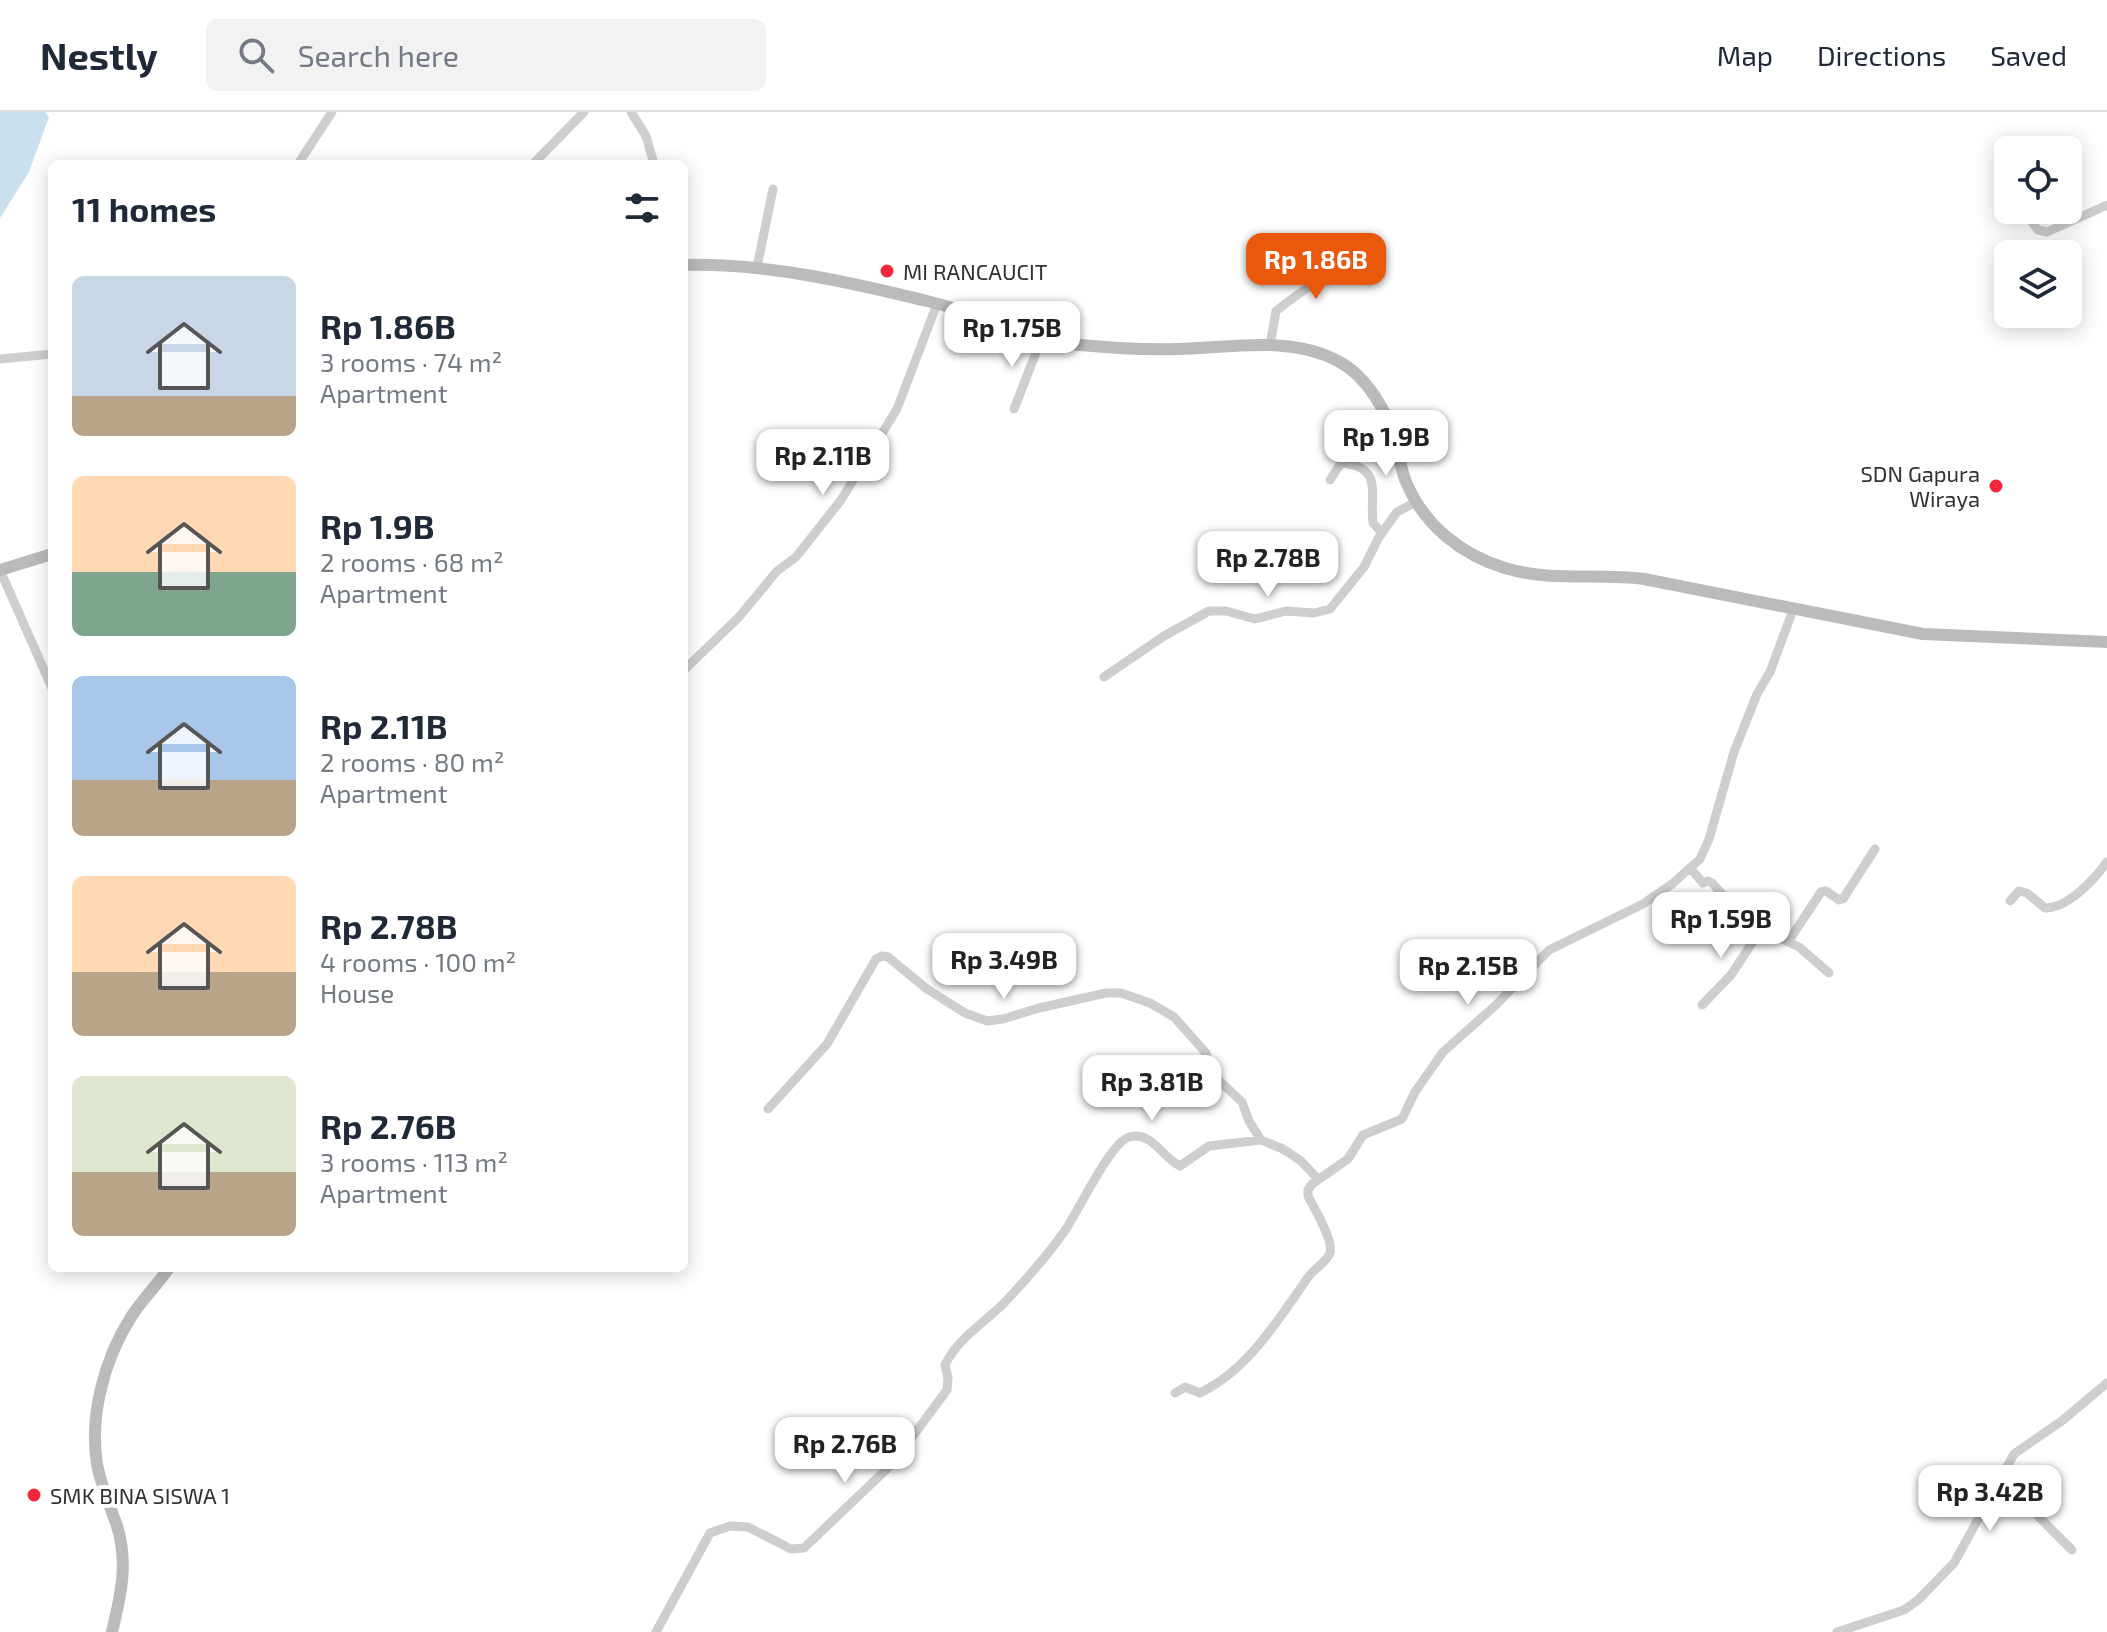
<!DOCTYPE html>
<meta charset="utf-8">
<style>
:root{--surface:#fff;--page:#f2f2f3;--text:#1f2937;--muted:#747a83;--line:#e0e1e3;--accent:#ea580c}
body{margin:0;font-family:"Exo 2",sans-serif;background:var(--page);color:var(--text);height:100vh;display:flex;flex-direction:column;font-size:30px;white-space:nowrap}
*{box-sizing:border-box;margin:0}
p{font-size:26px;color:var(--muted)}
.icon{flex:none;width:44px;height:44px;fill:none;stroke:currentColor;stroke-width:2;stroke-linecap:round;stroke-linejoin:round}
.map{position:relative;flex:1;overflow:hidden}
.sheet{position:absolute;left:48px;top:48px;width:640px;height:1112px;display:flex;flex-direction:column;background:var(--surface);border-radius:12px;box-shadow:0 4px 20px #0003}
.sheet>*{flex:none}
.buttons{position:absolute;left:1994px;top:24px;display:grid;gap:16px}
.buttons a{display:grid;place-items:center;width:88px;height:88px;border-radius:12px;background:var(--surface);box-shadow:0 4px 20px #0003;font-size:40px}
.price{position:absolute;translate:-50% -68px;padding:0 18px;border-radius:16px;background:#fff;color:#222;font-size:26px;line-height:52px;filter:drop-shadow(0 2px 4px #0008)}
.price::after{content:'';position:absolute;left:50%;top:48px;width:24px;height:18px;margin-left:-12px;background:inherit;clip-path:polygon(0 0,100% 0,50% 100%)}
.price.active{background:var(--accent);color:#fff}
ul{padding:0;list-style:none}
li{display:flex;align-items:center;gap:24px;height:200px;padding:0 24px}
li span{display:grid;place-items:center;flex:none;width:224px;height:160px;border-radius:12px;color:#555}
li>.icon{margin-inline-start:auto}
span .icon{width:96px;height:96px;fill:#fffc;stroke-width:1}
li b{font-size:34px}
h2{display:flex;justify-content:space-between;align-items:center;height:96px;padding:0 24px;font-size:34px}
header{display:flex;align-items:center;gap:48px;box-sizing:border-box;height:112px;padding:0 40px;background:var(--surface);border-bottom:2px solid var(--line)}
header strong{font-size:38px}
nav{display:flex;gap:44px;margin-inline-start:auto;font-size:28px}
.search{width:560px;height:72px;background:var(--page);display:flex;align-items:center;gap:20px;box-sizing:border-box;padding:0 28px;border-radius:12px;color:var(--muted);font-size:30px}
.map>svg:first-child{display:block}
</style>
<header>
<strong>Nestly</strong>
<div class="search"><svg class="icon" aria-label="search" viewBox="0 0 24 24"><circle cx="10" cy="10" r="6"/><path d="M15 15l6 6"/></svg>Search here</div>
<nav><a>Map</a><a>Directions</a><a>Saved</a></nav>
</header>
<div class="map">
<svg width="2107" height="1520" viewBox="0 0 2107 1520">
<rect width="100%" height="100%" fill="#fff"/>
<path fill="#c9e1ef" d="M0 0H45L49 5 29 60 0 106Z"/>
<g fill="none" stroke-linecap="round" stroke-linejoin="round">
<path stroke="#cecece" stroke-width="9" d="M631 0 646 24 654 52
M298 52 332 0
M533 52 584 0
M2031 103 2032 110 2038 118 2047 120 2107 93
M757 155 773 77
M1270 233 1276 199C1304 177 1330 158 1364 148
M0 247 52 242
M1014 297 1041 228
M1330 368 1341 351C1385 354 1369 385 1373 411L1382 421
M0 458 52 576
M684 558 739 505 777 459 796 445 841 388 897 297 937 192
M1104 565 1164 524 1209 499H1226L1255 507 1286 499 1314 501 1330 497 1364 455 1379 425 1397 400 1416 390
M1691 757 1703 771 1708 769 1712 771 1748 811 1799 835 1829 861
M2010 789 2019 779 2027 781 2045 796C2068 796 2094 768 2107 750
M1788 830 1821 780 1826 779 1839 788 1843 787 1875 737
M1702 893 1731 863 1760 819
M768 997 827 932 876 847 882 844 888 845 927 877 965 901 987 909 1003 907 1039 896 1106 881H1121L1150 891 1174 905 1206 941 1211 961 1242 990 1249 1009 1261 1028
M1175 1281 1185 1275 1200 1281C1250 1256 1277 1209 1309 1164 1314 1157 1327 1150 1330 1141 1334 1129 1314 1096 1308 1084V1078L1312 1072 1348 1047 1363 1023 1402 1007 1415 980 1443 940 1496 893 1549 838 1643 792 1672 772 1700 747 1709 727 1734 640 1757 582 1770 560 1793 498
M2000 1366 2072 1438
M656 1520 710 1421 730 1414 748 1415 791 1437 804 1436 892 1352 947 1278 948 1266 945 1253C958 1226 983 1212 1004 1191 1025 1169 1046 1145 1064 1120 1078 1100 1110 1031 1129 1025 1152 1018 1163 1047 1180 1054L1209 1034 1261 1028 1283 1037 1301 1049 1318 1067
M1837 1520 1904 1498 1918 1488 1954 1451 2014 1342 2063 1308 2107 1271"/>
<path stroke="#bbb" stroke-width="12" d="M684 153C768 151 854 171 935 191 986 204 1027 228 1080 233 1112 236 1145 238 1177 237 1230 236 1290 223 1338 249 1367 264 1388 301 1396 331 1400 345 1401 360 1407 372 1425 414 1462 443 1505 456 1550 470 1598 461 1644 467L1923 522 2107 530
M0 458 52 442
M112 1520C121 1483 129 1449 116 1411 109 1392 101 1373 97 1352 89 1303 105 1246 131 1205 142 1188 157 1173 169 1156"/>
</g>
<g fill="#f42639" stroke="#fff" stroke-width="3">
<circle cx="887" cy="159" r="8"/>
<circle cx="1996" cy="374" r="8"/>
<circle cx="34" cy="1383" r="8"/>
</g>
<g text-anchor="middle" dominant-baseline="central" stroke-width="8" stroke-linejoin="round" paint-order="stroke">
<g font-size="22" fill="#313131" stroke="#fff" text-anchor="start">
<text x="903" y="159">MI RANCAUCIT</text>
<text x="1980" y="361" text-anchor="end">SDN Gapura<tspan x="1980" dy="25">Wiraya</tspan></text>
<text x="50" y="1383">SMK BINA SISWA 1</text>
</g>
</g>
</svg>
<div class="buttons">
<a><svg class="icon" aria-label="locate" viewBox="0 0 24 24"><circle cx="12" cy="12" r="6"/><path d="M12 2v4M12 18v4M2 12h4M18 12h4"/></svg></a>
<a><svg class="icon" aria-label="layers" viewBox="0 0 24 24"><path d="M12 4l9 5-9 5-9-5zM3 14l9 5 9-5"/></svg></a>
</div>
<b class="price active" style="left:1316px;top:189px">Rp 1.86B</b>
<b class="price" style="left:1012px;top:257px">Rp 1.75B</b>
<b class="price" style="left:1386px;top:366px">Rp 1.9B</b>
<b class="price" style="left:823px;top:385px">Rp 2.11B</b>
<b class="price" style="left:1268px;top:487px">Rp 2.78B</b>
<b class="price" style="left:1721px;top:848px">Rp 1.59B</b>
<b class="price" style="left:1004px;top:889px">Rp 3.49B</b>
<b class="price" style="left:1468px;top:895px">Rp 2.15B</b>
<b class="price" style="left:1152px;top:1011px">Rp 3.81B</b>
<b class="price" style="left:845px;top:1373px">Rp 2.76B</b>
<b class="price" style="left:1990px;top:1421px">Rp 3.42B</b>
<section class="sheet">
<h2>11 homes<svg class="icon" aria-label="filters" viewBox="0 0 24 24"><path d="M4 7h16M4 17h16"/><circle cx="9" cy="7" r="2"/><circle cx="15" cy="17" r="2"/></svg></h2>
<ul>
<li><span style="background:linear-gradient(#c9d6e8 75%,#b9a48a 0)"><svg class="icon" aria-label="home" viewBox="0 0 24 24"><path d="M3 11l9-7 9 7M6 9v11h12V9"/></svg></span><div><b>Rp 1.86B</b><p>3 rooms · 74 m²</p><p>Apartment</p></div></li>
<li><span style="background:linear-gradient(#ffd9b3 60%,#7fa58c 0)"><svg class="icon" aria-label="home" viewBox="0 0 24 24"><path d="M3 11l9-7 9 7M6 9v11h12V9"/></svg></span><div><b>Rp 1.9B</b><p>2 rooms · 68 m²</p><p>Apartment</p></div></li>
<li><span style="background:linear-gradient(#a9c7e8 65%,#b9a48a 0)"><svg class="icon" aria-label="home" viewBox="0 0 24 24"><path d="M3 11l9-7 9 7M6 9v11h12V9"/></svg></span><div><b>Rp 2.11B</b><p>2 rooms · 80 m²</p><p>Apartment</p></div></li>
<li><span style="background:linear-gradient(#ffd9b3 60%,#b9a48a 0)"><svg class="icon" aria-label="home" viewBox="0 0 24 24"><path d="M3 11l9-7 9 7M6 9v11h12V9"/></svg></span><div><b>Rp 2.78B</b><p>4 rooms · 100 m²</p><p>House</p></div></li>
<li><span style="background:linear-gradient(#dfe7d0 60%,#b9a48a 0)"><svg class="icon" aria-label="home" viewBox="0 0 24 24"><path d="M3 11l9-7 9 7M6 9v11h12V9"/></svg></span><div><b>Rp 2.76B</b><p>3 rooms · 113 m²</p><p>Apartment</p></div></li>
</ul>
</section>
</div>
